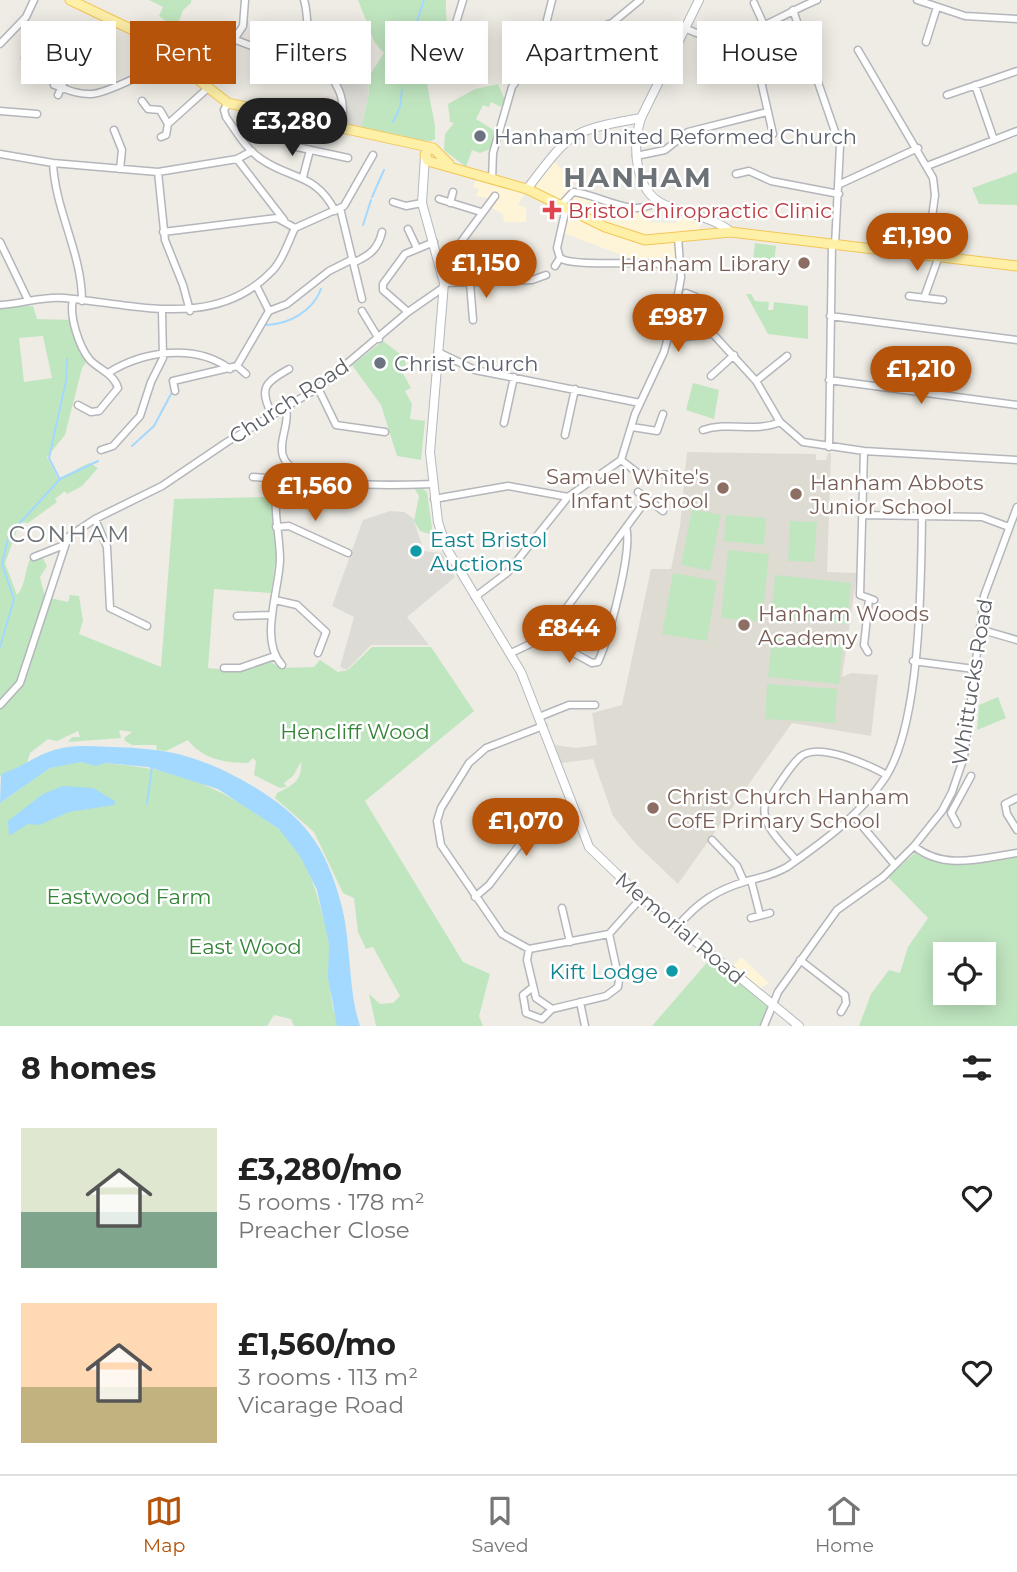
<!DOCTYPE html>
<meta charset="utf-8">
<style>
:root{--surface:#fff;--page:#f6f6f6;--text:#222;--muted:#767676;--line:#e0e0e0;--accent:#b45309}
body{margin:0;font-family:Montserrat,sans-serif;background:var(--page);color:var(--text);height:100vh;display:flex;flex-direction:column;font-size:26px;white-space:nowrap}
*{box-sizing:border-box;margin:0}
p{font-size:23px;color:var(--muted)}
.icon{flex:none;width:38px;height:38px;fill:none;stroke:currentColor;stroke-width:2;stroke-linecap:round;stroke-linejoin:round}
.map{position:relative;height:1026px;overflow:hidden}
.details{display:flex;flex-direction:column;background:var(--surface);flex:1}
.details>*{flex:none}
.guide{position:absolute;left:21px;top:21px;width:976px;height:63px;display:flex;gap:14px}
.tools{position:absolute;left:933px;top:942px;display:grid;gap:14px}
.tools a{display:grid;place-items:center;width:63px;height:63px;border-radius:0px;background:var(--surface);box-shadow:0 4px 18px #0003;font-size:35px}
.price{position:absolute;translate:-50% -60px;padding:0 16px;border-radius:24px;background:var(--accent);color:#fff;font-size:23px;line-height:46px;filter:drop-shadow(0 2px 4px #0008)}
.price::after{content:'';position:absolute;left:50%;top:42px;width:21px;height:16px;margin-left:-10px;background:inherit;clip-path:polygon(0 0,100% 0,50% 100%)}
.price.current{background:#222;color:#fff}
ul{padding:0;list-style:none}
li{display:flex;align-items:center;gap:21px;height:175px;padding:0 21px}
li span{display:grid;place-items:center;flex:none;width:196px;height:140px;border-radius:0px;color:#555}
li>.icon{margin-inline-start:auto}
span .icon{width:84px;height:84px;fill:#fffc;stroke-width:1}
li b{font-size:30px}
h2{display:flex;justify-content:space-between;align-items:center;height:84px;padding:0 21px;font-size:30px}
.chip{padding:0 24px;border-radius:0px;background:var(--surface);box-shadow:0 4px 18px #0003;font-size:24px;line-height:63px}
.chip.current{background:var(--accent);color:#fff}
.menu{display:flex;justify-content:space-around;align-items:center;height:98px;border-top:2px solid var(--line);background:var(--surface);font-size:19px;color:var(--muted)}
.menu a{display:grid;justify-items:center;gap:4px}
.menu .current{color:var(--accent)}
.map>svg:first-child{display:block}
</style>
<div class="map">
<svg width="1017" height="1026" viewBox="0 0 1017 1026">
<rect width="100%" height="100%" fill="#eeece4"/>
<path fill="#fef5d9" d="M553 161 573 179 572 193 650 208 651 222 676 223 677 217 685 215 701 218 699 230 675 234V261L663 263 635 260 563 233 568 206 534 186Z
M477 179 524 194 518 205 526 207V222H504L503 214 485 204 488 198 476 196 479 189 473 187Z
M741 957 769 983 758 990 732 967Z"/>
<path fill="#dddbd6" d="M345 69 362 70 367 78 369 93 361 129 346 124 344 93 337 75Z
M390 511 404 512 413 518 424 551 442 553 455 577 407 617 429 645H371L347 670 340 667 354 617 332 606 363 520Z"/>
<path fill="#dedbd2" d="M687 452 816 454V460H826L828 453H831L827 572 857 573 842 677 851 673 878 675 871 736 792 723 678 884 636 844 613 816 593 759 561 763 555 745 576 748 597 745 592 713 622 705 651 569H671L680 526Z"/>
<path fill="#c0e6c0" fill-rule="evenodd" d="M149 0H191V3L183 10 176 29 159 16 163 7Z
M358 0H446C445 15 450 38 444 49 438 58 429 57 424 68L435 126V139L431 141 403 139V136L361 129 369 93 368 78 384 53 375 43Z
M498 84 505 100 501 107 491 102 489 107 483 105 476 119 495 131 490 149 480 153 472 150 466 167 444 150 445 134 454 123 450 122 448 104 475 89Z
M1017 172V205L979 204 972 188Z
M755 243 776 246 774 263 753 260Z
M746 294H751L755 301 769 302 768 310H773L774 302 808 306V339L768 334Z
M33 306 37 319 73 320 88 360 82 368 65 435 47 457 58 479 89 463 98 468 82 486 67 494 65 491 55 499 57 502 28 523 20 522 5 563 17 595C27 583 24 569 32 555L42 557 47 566 40 577 45 597 68 602 70 595 79 596 83 621 79 634 161 667 174 499 272 497 276 557 271 593 214 589 208 668 239 671 271 662 280 668 314 667 320 660 338 672 348 670 372 647H431L474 711 365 801 463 962 490 974 479 1016 483 1026H376L369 994 380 1004 393 1003 400 996 373 947 366 949 358 932 354 898 343 893 314 832 275 798 277 793C292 785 302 782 301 762L293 776 284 783 287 787 280 788 254 775 256 761 253 758 248 763C227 763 203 760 188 740L166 751 157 750 156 745H132L125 741 124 738 132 732 119 730 121 738 68 742 72 737H80L78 731 57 741 48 739 30 753 27 763 0 776V307ZM43 336 52 378 24 382 19 338Z
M383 341 404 357 406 365 400 368 411 388 405 391 412 404 410 419 425 421 421 460 397 456 381 405 352 365Z
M693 383 719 390 714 419 686 410Z
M414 488H422L427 492 433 535 420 531 414 521 419 496Z
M692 509 721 515 710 571 681 565Z
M726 515 766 518 764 545 724 541Z
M790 521 817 522 814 562 788 561Z
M728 550 769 554 762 622 721 618Z
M673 573 717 581 707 641 662 634Z
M775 575 851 583 847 624 771 617Z
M772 637 843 644 839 684 768 677Z
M767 684 837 689 835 723 765 719Z
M998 697 1006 718 977 730 979 705Z
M81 761C154 767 191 771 254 812 268 822 285 831 295 846 313 874 320 905 328 937 334 966 324 998 340 1026H294L291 1019 274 1015 267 1026H0V803L50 768Z
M915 853C950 873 979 863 1017 857V1026H859L871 994 889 970 900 973 908 947 928 918 888 877ZM945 954H984V992H945Z
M710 959 768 1006 761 1026H652Z"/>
<path fill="#a3d8ff" d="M83 746C114 747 149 747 178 754 220 764 283 798 309 833 324 851 334 878 340 900 352 941 347 986 360 1026H337L328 978 329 944 317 890 300 856 279 829 218 789 148 767 106 763 96 766 81 762 50 768 0 803 1 774C36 762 41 747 83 746Z
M63 786 93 788 115 801 114 805 69 812 39 825 28 824 9 836 8 821 43 794Z"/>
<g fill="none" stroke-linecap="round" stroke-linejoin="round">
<path stroke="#a3d8ff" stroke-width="2" d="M413 33 424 0
M404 71 412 44 422 32
M393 122 400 107 402 90
M372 197 384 170
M363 225 371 200
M267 325C289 324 313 311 321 289
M132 446 154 426 171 394
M59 478 49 458 66 381 67 359
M0 647 14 599 2 564 9 535 60 479 98 461
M147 804 152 767"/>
<g stroke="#b4b6bb" stroke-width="9">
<path id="street" d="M304 0C308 12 306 26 310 38 322 76 351 82 341 130
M463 0 451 39 469 46
M917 0 965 16 1017 19
M754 3 764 25
M793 10 840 146 835 246
M687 29C734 53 772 18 817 0
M236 40 298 64 318 55
M926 42 937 7
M0 44 26 17 34 0
M540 48 552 0
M858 50 933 178 935 195 927 255
M25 58 65 77
M322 59 358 26
M763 71 760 77 773 134
M54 85C66 89 78 95 92 94 106 93 159 68 171 58
M204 85 243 26 245 0
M975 85 994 140
M58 95 74 59 84 62 91 46
M947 95 1017 71
M142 101 148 109 160 110 168 124
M228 103 224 110 226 117C236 131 246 149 261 159 291 180 316 173 335 211
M0 111 37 114
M114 130 122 150 120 169
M296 136 297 147 348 158
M161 137 166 135 168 124 208 88
M0 154 53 163 158 172 237 159 252 151
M636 156 665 150 688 132 767 112
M237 159 284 220
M53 163C55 210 82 253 82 301
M927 166 1017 131
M158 172 165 240 183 285 190 311
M736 174 749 171 771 181 839 194
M303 177 310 150
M492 180 493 153 512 87 540 48 612 23 640 0
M840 184 918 148
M439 199 481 212
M393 202 406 206 422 203
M450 203 453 192
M561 205 573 192C599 194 634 220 657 201
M340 208 362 299
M408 229 417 248
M163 232 277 218 295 228
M0 242 28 300
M439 255 458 246 495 196
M560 258 557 248 566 208
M355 262C370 255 378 249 382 232
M658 264H681
M555 266 560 258C573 267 633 261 654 264
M444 283 532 280 546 275
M470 283 473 320
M256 285 269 311
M686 293 696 297 713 334 756 381 780 422 803 442 864 451 1017 460
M909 296 943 300
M924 298 939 256
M73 300C69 316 79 347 90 360 100 370 114 374 118 388L99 411 91 412 78 405
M0 305C22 304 41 296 64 298 135 304 216 331 273 270 284 258 288 242 295 228L344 206 373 155
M269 311 287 304 329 271 353 259
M362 311 379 339
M408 312 383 290V284L405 254 434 242
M830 316 1017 340
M669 335 685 337 713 334
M438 352 475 370 640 403
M237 366 246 374
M108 373C143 351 195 343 230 369
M711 376 734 355
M829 380 1017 405
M756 381 787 356
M318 388 336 425 385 432
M175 391 173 381 237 366 269 311
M286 408C290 424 278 441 283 456 294 491 402 485 432 484
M272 415C259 388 264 383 289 369
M504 423 514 377
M632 427 657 431 663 414
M703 430C729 421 755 433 780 422
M565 435 575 389
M829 447 832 245
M101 450 113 446 140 416 151 382 163 358 162 310
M864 451 860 595 874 600
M621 460 639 474 679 475
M253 477 280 479
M638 492 663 511
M434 499 508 486 568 497
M862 515 982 517 1009 527
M95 519 107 547 110 608 147 626
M276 527 289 526 348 553
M34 557 64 545
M475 597 508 572 568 497 621 460 635 414 664 352 674 315 681 278 678 237
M275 600 297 605 326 632 318 653
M237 616 272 615
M979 629 1017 640
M545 637 592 663 598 662C609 638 633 550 626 527
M868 652 864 645 869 599
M511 653 545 637 647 499
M913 661 974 669
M282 665C259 640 279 591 280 560 280 534 272 510 278 484 280 477 285 472 291 467
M224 668H240L275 656
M0 705 20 683 68 537 95 519 162 486 227 442 318 388 408 312 444 287
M539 717 569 705H595
M543 726 486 748 469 763 441 808 437 821 441 845 502 934 529 949 609 934 642 897
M1017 798 1005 804 1007 814 1017 830
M853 815 895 865
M957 824 951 813 971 776
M712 840 737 866 744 882
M914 846C944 871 982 858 1017 853
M796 860C784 845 760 825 765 805 776 790 787 769 800 757 818 741 869 765 887 775
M751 880 760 915
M475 897 489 885 537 822 572 808
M562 908 570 942
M751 918 770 913
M677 927C697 903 716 890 747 881 760 878 775 874 787 867 823 842 860 815 885 778 921 724 921 582 922 516
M529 949 527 960 536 998 552 1009 606 996 618 987 619 980 609 934
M800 960 845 995 846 1003 841 1012
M533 987 523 995 526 1013 542 1019 552 1009
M580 1002 585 1026
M764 1026 778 992 837 910 883 877 914 846 942 811 952 792 964 757 984 596 1017 507"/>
</g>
<g stroke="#b5b8be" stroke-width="10">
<path id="secondary" d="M699 0 641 118C632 146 634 192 665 205 686 214 712 216 731 232
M425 156 422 203 444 283 430 452 438 522 447 549 521 672 589 847 640 896 799 1026
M527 189C571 132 568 131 641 118"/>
</g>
<g stroke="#f3c658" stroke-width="11">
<path id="primary" d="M70 0 137 32 228 103 433 148 449 164
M429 149 425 155 428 161 527 189 605 227 645 240 731 232 1017 266"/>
</g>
<use href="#street" stroke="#fff" stroke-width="6"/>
<use href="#secondary" stroke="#fff" stroke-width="8"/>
<use href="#primary" stroke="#fff0a8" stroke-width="9"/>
</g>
<g fill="#6b7280" stroke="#fff" stroke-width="2.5">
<circle cx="480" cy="136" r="7"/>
<circle cx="380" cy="363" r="7"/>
</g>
<path fill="#e0444e" stroke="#fff" stroke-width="2.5" d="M548.5 199.5h7v7h7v7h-7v7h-7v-7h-7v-7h7z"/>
<g fill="#8d6e63" stroke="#fff" stroke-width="2.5">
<circle cx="804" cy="263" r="7"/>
<circle cx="723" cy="488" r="7"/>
<circle cx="796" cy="494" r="7"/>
<circle cx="744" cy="625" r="7"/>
<circle cx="653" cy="808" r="7"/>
</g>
<g fill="#0f9aa8" stroke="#fff" stroke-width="2.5">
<circle cx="416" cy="551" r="7"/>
<circle cx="672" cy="971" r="7"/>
</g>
<g text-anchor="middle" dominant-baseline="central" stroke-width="5" stroke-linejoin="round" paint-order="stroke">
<g font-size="21" fill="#5b616d" stroke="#fff" text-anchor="start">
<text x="494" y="136">Hanham United Reformed Church</text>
<text x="394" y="363">Christ Church</text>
</g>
<g font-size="21" fill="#be3a42" stroke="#fff" text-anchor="start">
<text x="568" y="210">Bristol Chiropractic Clinic</text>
</g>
<g font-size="21" fill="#785e54" stroke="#fff" text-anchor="start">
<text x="790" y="263" text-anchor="end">Hanham Library</text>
<text x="709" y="476" text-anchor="end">Samuel White's<tspan x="709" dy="24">Infant School</tspan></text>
<text x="810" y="482">Hanham Abbots<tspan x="810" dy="24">Junior School</tspan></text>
<text x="758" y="613">Hanham Woods<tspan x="758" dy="24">Academy</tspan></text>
<text x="667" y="796">Christ Church Hanham<tspan x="667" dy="24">CofE Primary School</tspan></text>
</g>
<g font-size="21" fill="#5c6064" stroke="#fff">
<text transform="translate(289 401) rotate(-33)">Church Road</text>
<text transform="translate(972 682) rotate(-81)">Whittucks Road</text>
<text transform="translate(680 928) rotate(40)">Memorial Road</text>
</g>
<g font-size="21" fill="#0d838f" stroke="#fff" text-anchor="start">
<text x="430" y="539">East Bristol<tspan x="430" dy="24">Auctions</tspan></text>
<text x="658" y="971" text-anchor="end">Kift Lodge</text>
</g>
<g font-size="21" fill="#338437" stroke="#fff">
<text x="355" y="731">Hencliff Wood</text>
<text x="129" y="896">Eastwood Farm</text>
<text x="245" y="946">East Wood</text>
</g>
<g font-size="23" letter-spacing="2" fill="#6d7276" stroke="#fff">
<text x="70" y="534">CONHAM</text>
</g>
<g font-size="28" font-weight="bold" letter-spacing="2" fill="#6d7276" stroke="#fff">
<text x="638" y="177">HANHAM</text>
</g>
</g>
</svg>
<div class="tools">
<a><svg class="icon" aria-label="locate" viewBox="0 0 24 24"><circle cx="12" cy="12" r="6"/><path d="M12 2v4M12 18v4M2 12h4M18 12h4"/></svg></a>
</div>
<b class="price current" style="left:292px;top:158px">£3,280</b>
<b class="price" style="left:917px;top:273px">£1,190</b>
<b class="price" style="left:486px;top:300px">£1,150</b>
<b class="price" style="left:678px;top:354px">£987</b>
<b class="price" style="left:921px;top:406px">£1,210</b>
<b class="price" style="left:315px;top:523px">£1,560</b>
<b class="price" style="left:569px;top:665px">£844</b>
<b class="price" style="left:526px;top:858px">£1,070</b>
<div class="guide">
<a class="chip">Buy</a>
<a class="chip current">Rent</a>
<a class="chip">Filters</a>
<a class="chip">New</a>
<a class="chip">Apartment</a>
<a class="chip">House</a>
</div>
</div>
<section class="details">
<h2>8 homes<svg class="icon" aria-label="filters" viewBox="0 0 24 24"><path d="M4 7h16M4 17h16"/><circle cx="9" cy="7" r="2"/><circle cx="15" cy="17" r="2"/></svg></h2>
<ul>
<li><span style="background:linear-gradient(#dfe7d0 60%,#7fa58c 0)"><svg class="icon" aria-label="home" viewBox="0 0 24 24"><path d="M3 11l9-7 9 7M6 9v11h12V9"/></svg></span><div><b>£3,280/mo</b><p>5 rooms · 178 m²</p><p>Preacher Close</p></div><svg class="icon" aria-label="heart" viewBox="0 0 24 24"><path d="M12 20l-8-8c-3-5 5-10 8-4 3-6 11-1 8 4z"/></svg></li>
<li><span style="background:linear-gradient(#ffd9b3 60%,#c2b280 0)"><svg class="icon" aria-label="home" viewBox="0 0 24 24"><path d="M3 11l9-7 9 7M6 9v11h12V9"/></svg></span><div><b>£1,560/mo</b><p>3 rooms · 113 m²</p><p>Vicarage Road</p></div><svg class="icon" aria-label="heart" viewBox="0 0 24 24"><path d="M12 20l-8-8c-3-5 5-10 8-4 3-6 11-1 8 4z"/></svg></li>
</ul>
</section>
<nav class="menu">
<a class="current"><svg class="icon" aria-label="map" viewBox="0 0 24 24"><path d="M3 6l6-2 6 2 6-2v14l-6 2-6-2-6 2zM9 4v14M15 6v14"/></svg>Map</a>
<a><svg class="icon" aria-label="saved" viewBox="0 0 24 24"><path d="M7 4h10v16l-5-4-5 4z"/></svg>Saved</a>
<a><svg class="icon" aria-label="home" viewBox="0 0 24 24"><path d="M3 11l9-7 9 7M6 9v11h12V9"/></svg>Home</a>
</nav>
